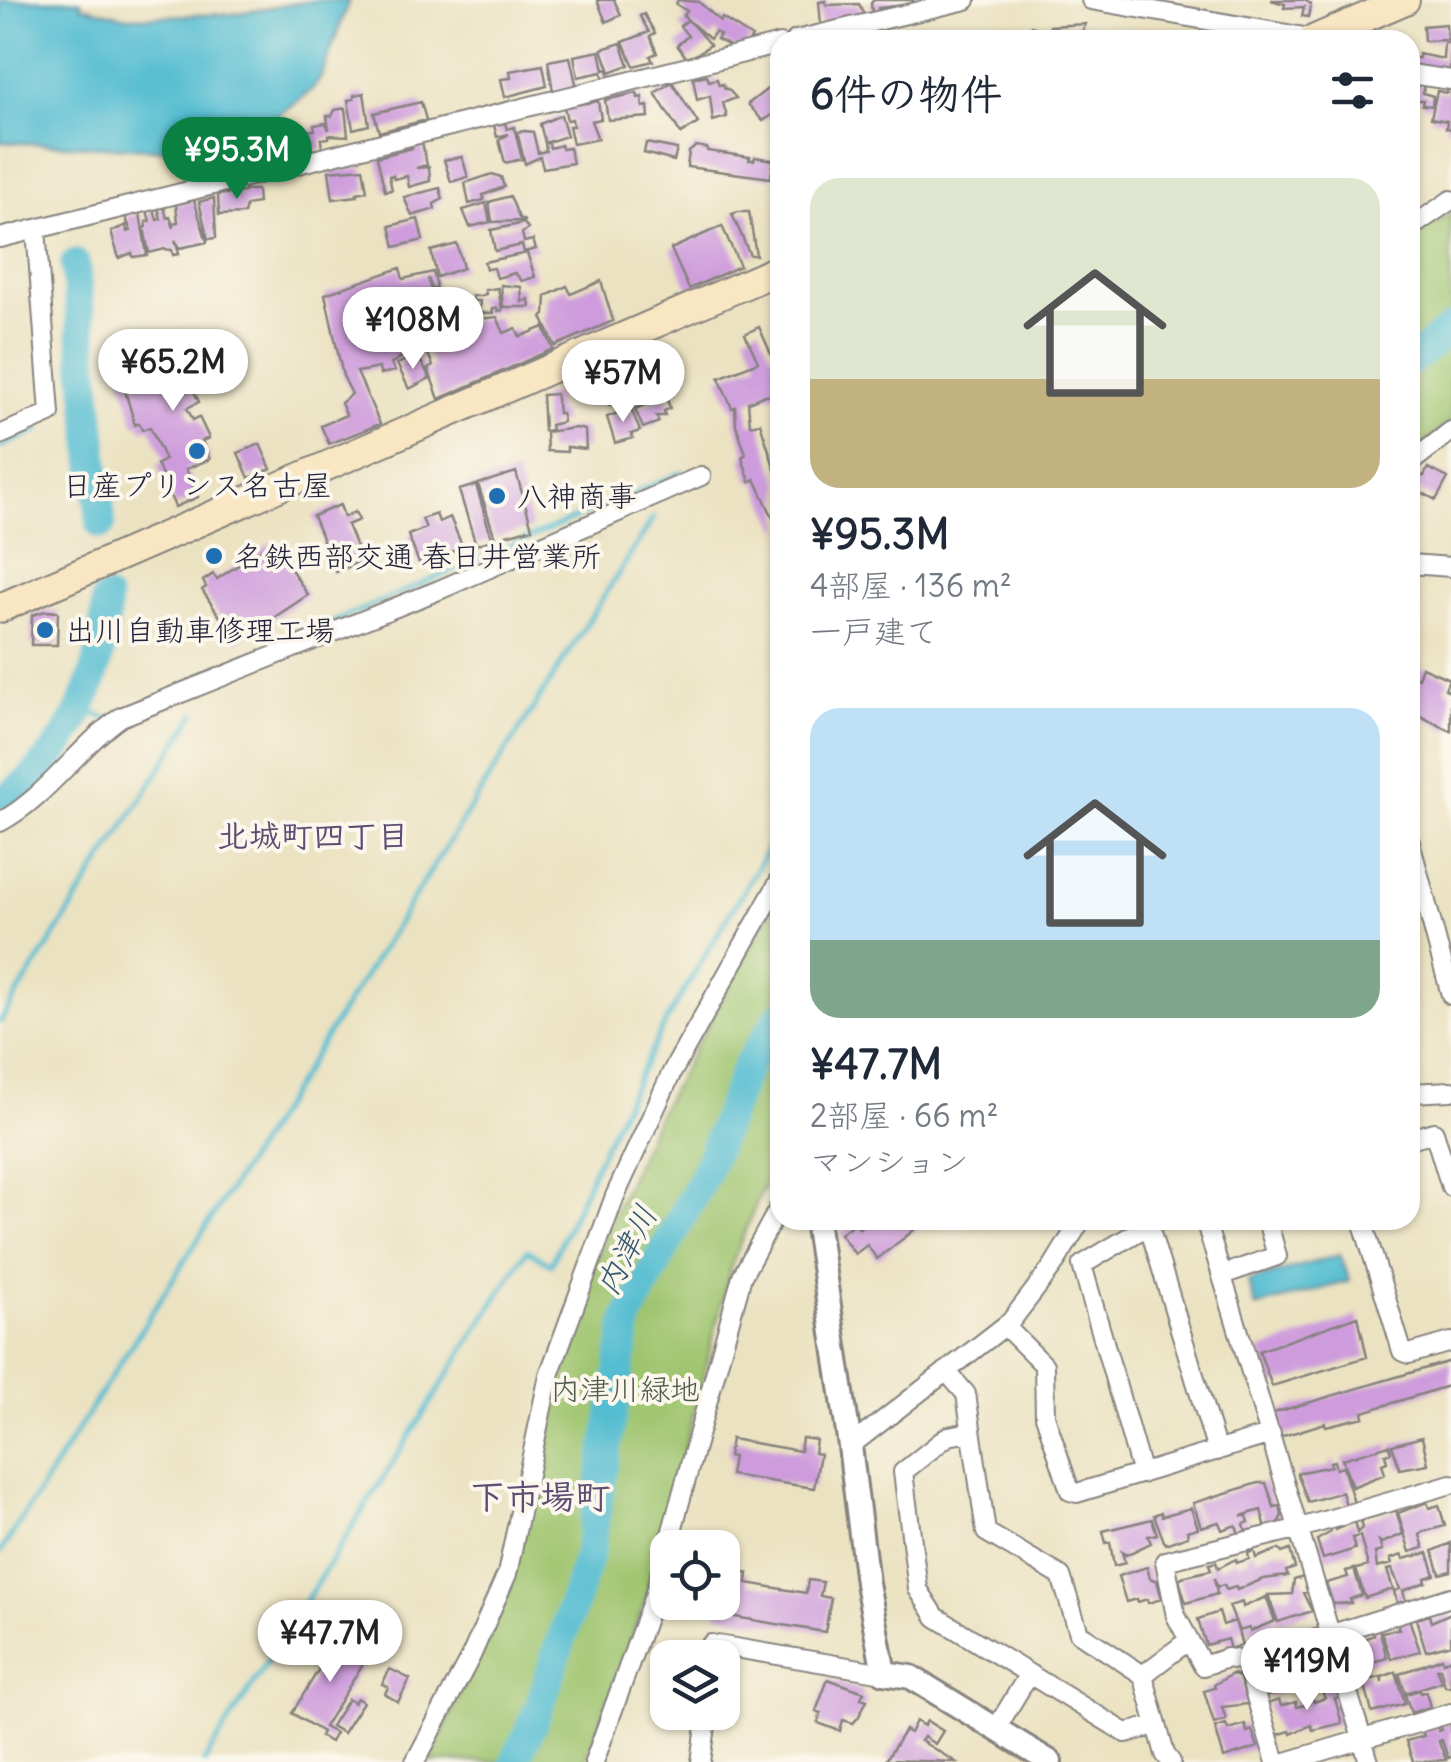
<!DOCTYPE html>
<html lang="ja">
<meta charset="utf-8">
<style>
:root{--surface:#fff;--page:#f2f2f3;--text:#1f2937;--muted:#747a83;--accent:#0b8043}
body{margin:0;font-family:Delius,"Klee One",sans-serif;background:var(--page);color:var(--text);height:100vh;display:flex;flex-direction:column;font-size:38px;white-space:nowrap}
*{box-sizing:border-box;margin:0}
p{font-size:32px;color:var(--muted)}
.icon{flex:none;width:55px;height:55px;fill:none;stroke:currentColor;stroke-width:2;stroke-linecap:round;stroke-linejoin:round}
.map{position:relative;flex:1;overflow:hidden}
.details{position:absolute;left:770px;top:30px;width:650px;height:1200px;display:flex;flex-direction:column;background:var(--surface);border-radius:30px;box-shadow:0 2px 8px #0004}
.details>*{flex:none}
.tools{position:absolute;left:650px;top:1530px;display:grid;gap:20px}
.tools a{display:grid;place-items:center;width:90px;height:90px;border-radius:20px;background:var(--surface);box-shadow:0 2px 8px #0004;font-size:50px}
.price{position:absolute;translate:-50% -85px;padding:0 22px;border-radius:35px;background:#fff;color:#222;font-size:32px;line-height:65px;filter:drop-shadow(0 2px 5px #0008)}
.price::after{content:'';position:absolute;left:50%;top:60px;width:30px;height:22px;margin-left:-15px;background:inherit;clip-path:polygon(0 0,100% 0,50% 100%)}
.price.selected{background:var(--accent);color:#fff}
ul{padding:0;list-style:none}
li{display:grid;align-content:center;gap:20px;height:530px;padding:0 40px}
li span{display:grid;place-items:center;height:310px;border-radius:30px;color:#555}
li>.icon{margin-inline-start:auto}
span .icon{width:180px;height:180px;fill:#fffc;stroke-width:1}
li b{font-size:42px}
h2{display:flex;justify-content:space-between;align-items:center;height:120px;padding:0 40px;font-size:42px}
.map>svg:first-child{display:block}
</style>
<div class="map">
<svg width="1451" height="1762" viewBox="0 0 1451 1762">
<rect width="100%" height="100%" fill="#fbf7ec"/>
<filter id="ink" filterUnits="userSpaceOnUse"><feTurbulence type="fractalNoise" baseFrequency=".01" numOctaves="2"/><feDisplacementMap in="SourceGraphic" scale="20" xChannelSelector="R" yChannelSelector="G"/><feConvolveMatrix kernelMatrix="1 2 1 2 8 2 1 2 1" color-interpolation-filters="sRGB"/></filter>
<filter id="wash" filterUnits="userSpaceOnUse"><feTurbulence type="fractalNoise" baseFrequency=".0048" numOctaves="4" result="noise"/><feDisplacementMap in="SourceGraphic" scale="40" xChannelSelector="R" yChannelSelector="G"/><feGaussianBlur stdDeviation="2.25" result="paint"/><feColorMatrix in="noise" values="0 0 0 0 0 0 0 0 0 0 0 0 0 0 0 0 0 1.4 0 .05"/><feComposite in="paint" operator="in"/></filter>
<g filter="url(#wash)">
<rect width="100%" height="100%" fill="#ebe2c1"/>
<path fill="#9fc46e" stroke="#607354" stroke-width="2.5" d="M1451 213V422L1410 455V240Z
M780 894V1161L761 1192 731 1266 648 1594 585 1762H430L513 1573 557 1363 614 1213 657 1116Z"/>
<path fill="#54bdd1" stroke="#3b7086" stroke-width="2.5" d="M0 0H81V6L128 17 232 14 318 0H349L322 76 312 90 258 130 216 143 175 150 0 142Z
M1340 1255 1350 1281 1256 1307 1248 1281Z"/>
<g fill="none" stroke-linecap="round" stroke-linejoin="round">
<path stroke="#54bdd1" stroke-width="5" d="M0 447 40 429
M300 636 683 472
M83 708 107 719 110 717
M0 1022 195 714
M0 1553 654 517
M204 1762 527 1250 551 1264 606 1142 666 1021 780 829"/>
<path stroke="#54bdd1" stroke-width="30" d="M75 264 101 524
M1410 362 1451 328
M0 802C68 759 104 679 106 600
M515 1762 539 1708 589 1554 628 1318 704 1175 747 1066 780 1016"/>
</g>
<g id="blocks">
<path fill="#ce9cdc" d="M597 0H614L621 15 606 22Z
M678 0 699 2 720 21 722 18 752 37 746 46 735 49 717 39 720 35 715 32 710 39 683 16 687 11 676 4Z
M874 0H913L914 4 878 8V13L872 14 871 3Z
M1271 0H1304L1311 4 1308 17 1302 16 1304 7 1284 8 1285 4Z
M826 1V5L859 4 865 16 821 25 819 2Z
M644 14 655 33 650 36 657 53 650 56 653 61 634 66 623 42 649 32 640 16Z
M688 20 710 45 688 60 677 45 688 36 680 26Z
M1086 24 1078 40H1027L1031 26 1048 31 1050 26Z
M1446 24 1447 40 1424 41 1423 26Z
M621 43 629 65 610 72 602 49Z
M1444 43H1451L1450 71 1410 68 1412 58H1419V54L1443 59Z
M600 51 604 70 608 69 610 80 604 81 602 72 578 77 574 56Z
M570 57 577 88 553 91 548 61Z
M543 65 547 86 505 97 501 79 511 78 510 71Z
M707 75 709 81 717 79 719 85 723 84 725 89H728L736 98 723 103 727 117 713 121 710 96 697 100 693 78Z
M1449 81H1451V129L1446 128 1447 121 1431 118 1437 91 1447 93Z
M672 82 698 123 681 134 655 93Z
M1410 82 1424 83 1423 93 1433 96 1432 106 1422 105 1423 100H1410Z
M770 87 780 100V109L763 121 748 104Z
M364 93 369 125 353 129 348 100 354 99V95Z
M637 93 638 98 642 97 643 107 648 106 649 117 608 120 605 100Z
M598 101 601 119 591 121 598 139 573 144 569 126H573L572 119 567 120 564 107Z
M421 102 426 120 379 132 374 113Z
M345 108 348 136 329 135V138L321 139 322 149 300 151 299 136H306L305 131 315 130 314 125 326 123 329 130 327 116H332L335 110Z
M561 115 567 136 545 143 540 124Z
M505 123 507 129 514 127 522 159 505 163 499 140 509 134 497 137 494 125Z
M525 131 533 132 538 153 546 151 545 143H549L550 148 561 145 562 149 569 148 573 163 543 168 540 157 525 164 517 132Z
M422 142 427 165 416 168 429 167 430 181 409 187 407 176 394 179 393 175 389 176 392 190 385 191 377 157 412 148 411 145Z
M646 143 677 149 674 161 644 153Z
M696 146 707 148V151L750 157 749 160H754L755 157 773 160 771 178 687 167 689 152Z
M462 157 468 177 451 182 444 160Z
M363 168 367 191 357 193 358 196 333 199 329 171Z
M492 174 501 177 504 187 483 195 484 200 469 204 465 183Z
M440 188 443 199 434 204 435 209 412 216 404 197Z
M244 190H257L258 203 246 205 244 214 219 215 218 195 244 192Z
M510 196 519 218 525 221 492 222 489 202Z
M214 198 216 238 208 239 199 202Z
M194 200 207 242 180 248 175 240 179 254 173 255 172 250 165 249 149 253 144 228 147 227 146 222 150 221 147 211 154 209 157 220 161 219 158 208 164 207 167 218 170 217 174 228 173 223 178 222 176 204Z
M486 203 490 222 470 227 463 210Z
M738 212H749L756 255H750L732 214Z
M140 213 147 255 133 257 132 253 119 258 111 232 126 225 127 232 131 231 125 216Z
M418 219 423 240 395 247 390 226Z
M524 223 528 229 522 233 524 242 533 240 536 249 524 252 522 245 495 251 491 230Z
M722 226 740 266 689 289 671 249Z
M457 244 463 268 437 277 431 251Z
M527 253 535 277 522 281 515 273 497 278 494 268 486 269 484 262Z
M400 268 403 279 433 272 436 283V288L432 289 428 278 432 295 409 302 418 346 391 364 395 371 380 374 379 368 357 372 380 424 329 444 321 426 346 415 341 403 352 394 343 376 325 294Z
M601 281 613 321 555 346 542 317 545 315 546 296 567 286 571 294Z
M501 285 521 287 522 302 529 299 530 307H503Z
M498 288 502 310 498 311 497 308 492 309 493 313H479L480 301H473L472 296H480L486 294 485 290Z
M497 317 504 333 516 328 520 337 544 327 553 349 439 399 428 369 433 366 424 344 478 319Z
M759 327 772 356 780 352V395H765L748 402 750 425 760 423 780 485V533L755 479 750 482 742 457 746 454 736 425 735 407 732 408 719 378 758 362 745 334Z
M202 343 206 345 218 374 191 385 199 402 187 408 193 420 199 417 209 438 202 441 210 459 186 469 198 497 175 507 157 464 165 460 150 427 142 430 139 423 135 425 121 377Z
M650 353 658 372 656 373 660 389 631 404 622 365Z
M417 355 430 378 409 389 397 364Z
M604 373V376L614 374 619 379 622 378 627 404 615 408 614 403 609 405 607 399 601 401 598 394 591 397 584 393 580 380Z
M556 394 558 413H562L563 422 550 425 551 430 544 431 542 395Z
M666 396 670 408 664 411 665 416H656L659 422 643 428 635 409Z
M631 408 640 431 631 434 633 438 615 443 607 417Z
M576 428 585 430 586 449 567 447V452L547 451 546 432Z
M260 444 271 469 249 478 238 453Z
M1428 468 1448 478 1436 500 1410 486 1416 476H1424Z
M516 472 532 528 495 538 478 484Z
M476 485 492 540 476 545 459 490Z
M340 505 344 517 355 512 359 520 347 525 362 561 336 572 313 516Z
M436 514 439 522 450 517 463 548 419 563 408 535 426 528 422 519Z
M273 542 308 595 237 642 202 590 206 587 203 581 213 574 217 579Z
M45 611 58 612 57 645H31L32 615Z
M1422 667 1449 679 1445 689 1451 692V731L1410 711 1413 700 1410 682 1413 675 1418 678Z
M870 1220H927L877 1259 867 1245 855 1254 840 1234 854 1223 859 1228Z
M1358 1316 1367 1357 1272 1386 1259 1351Z
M1451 1361V1385L1363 1412 1364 1417 1326 1426 1325 1423 1280 1437 1273 1413Z
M1422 1437 1428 1464 1400 1469 1392 1445Z
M802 1438 816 1440 814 1453 820 1454 814 1488 730 1475 733 1457 728 1456 731 1439 800 1451Z
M1389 1445 1391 1452 1385 1454 1387 1462 1382 1464 1385 1474 1352 1487 1342 1459Z
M1334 1461 1336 1469 1343 1467 1354 1503 1346 1505 1342 1492 1308 1502 1297 1473 1331 1466 1330 1462Z
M1258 1483H1266L1274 1507 1280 1506 1282 1515 1278 1525 1266 1528 1261 1510 1241 1516H1247L1249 1522 1244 1524 1247 1535 1240 1537 1236 1525 1222 1530 1219 1522 1201 1527 1193 1503Z
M1427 1502 1429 1508 1439 1505 1445 1526 1423 1532 1420 1535 1424 1548 1410 1552 1398 1513Z
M1191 1508 1198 1528 1187 1531 1188 1536 1165 1544 1154 1515 1161 1512 1162 1516Z
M1396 1510 1403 1534 1382 1543 1379 1541 1382 1551 1375 1553 1377 1568 1392 1564 1390 1559 1402 1555 1403 1559 1428 1553 1435 1575 1425 1578 1426 1582 1403 1591 1406 1601 1397 1603 1394 1591 1400 1589 1392 1569 1387 1570 1393 1589 1365 1598 1356 1569 1368 1566 1360 1536 1352 1538 1355 1549 1323 1559 1317 1540 1331 1532 1330 1528 1335 1527 1336 1530 1354 1521 1357 1533 1362 1528 1360 1521Z
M1152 1519 1157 1534 1148 1536 1151 1543 1126 1555 1122 1552 1125 1563 1114 1566 1110 1542 1106 1543 1103 1531Z
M1451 1543V1571L1440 1574 1433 1551Z
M1279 1549 1282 1553 1290 1550 1295 1568 1286 1571 1288 1576 1263 1579 1237 1590 1236 1587 1226 1590 1224 1585 1217 1587 1214 1578 1217 1594 1186 1603 1179 1580 1182 1577 1211 1570 1209 1564 1216 1562 1218 1568 1236 1559 1237 1563 1249 1559 1248 1553 1254 1551 1256 1558Z
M1147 1567 1150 1578 1157 1581 1162 1599 1148 1603 1147 1599 1138 1602 1137 1599 1126 1602 1118 1576Z
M1354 1569 1362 1595 1350 1599 1351 1603 1333 1604 1326 1583 1348 1577 1346 1571Z
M741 1571 748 1573 747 1583 806 1593 808 1580 823 1582 820 1596 831 1598 825 1632 717 1614 719 1602H722V1579L739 1582Z
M1303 1577 1308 1592 1303 1593 1312 1611 1278 1622 1268 1595 1292 1594 1294 1580Z
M1266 1597 1275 1621 1250 1631 1249 1628 1239 1631 1229 1606 1242 1602 1243 1607Z
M1219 1612 1223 1625 1235 1621 1242 1645 1230 1649 1227 1639 1206 1645 1198 1619Z
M1451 1613V1644L1426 1651 1416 1619 1429 1615 1431 1622Z
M1409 1619 1420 1651 1391 1659 1381 1632 1399 1629 1397 1623Z
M1379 1629 1387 1658 1353 1667 1347 1646 1374 1635 1373 1631Z
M339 1636 369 1654 324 1727 335 1733 330 1742 320 1736 322 1732 292 1713Z
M1319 1649 1322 1657 1326 1656 1328 1678H1320L1301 1686 1294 1671 1297 1683 1280 1688 1281 1693 1267 1696 1261 1666Z
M1442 1658 1443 1662 1451 1658V1687L1445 1686 1440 1668 1437 1669 1441 1682 1405 1693 1399 1674Z
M390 1669 410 1679 398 1702 385 1694 388 1687 382 1684Z
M1367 1672 1369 1680 1381 1677 1382 1683V1677L1396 1672 1405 1704 1372 1713 1364 1681 1357 1683 1354 1676Z
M1232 1674 1240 1677 1248 1704 1222 1707 1226 1719 1214 1723 1204 1691 1215 1688 1214 1685Z
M828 1679 864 1692 861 1698 867 1700 858 1718 853 1723 843 1720 840 1731 818 1723 821 1713 816 1711Z
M1334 1681 1339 1698 1335 1699 1342 1723 1313 1730 1311 1725 1291 1734 1290 1731 1277 1735 1267 1704 1279 1700 1281 1706 1296 1702 1297 1707 1305 1705 1304 1699 1312 1697 1314 1702 1320 1700 1325 1698 1319 1685Z
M1420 1690V1693L1426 1692 1430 1707 1411 1713 1405 1694Z
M357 1698 363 1702 343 1733 331 1726 348 1699 354 1703Z
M916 1721 924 1726 927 1721 943 1731 935 1744 924 1737 921 1741 956 1762 886 1760 905 1730 910 1733Z
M1451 1722V1757L1448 1758 1442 1740 1439 1741 1446 1760 1413 1762 1406 1741 1424 1736 1422 1730 1437 1726 1439 1731 1442 1730 1440 1725Z
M1226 1724 1228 1729 1245 1724 1247 1732 1252 1730 1258 1747 1224 1758 1215 1727Z"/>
</g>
</g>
<g filter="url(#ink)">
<use href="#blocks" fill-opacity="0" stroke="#86827e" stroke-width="2.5"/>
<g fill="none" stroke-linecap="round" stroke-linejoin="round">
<g stroke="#86827e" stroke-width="22">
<path id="minor" d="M1091 0 1316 39
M796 40 966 0
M1410 74 1451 80
M1410 228 1451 200
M0 238 780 44
M0 435 50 413 36 229
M1410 463 1451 431
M1410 564 1451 567
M0 822C47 797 77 748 121 717L439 590 701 476
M1410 842 1451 995
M1410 1093 1451 1091
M1410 1139 1434 1132 1451 1187
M1205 1220 1369 1762
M1362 1220 1402 1351 1409 1354 1451 1342
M1222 1275 1277 1256 1267 1220
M1005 1326 1044 1365 1045 1416 1070 1491 1077 1493 1271 1434
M946 1371 966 1394 986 1532 1061 1576 1079 1633 1143 1675 1165 1754 1171 1762
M971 1432 948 1436 903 1472 918 1589 936 1617 1126 1733 1157 1725
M850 1446 1011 1321 1053 1266 1081 1220
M1142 1474 1082 1265 1144 1228 1150 1230 1217 1451
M1451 1484 1300 1528 1165 1561 1176 1616 1203 1666 1227 1658 1245 1661 1451 1597
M711 1658V1644L884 1673
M1245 1661 1276 1762
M1143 1675 1189 1640
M996 1729 1029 1674
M415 1762 471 1656 507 1574 549 1375 615 1196 672 1072 780 880
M594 1762 654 1596 742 1276 780 1206
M701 1762 708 1712
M1286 1762 1451 1713"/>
</g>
<g stroke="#86827e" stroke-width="28">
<path id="tertiary" d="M816 1220 850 1446 867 1583 884 1673 911 1677 1050 1762"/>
</g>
<g stroke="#86827e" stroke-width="32">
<path id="secondary" d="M1313 40 1405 0
M0 608 780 269"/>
</g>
<use href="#minor" stroke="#fff" stroke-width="18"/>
<use href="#tertiary" stroke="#fff" stroke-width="22"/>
<use href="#secondary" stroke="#f9e7c3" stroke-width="28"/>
</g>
</g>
<g fill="#1f6fb2" stroke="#fbf7ec" stroke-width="4">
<circle cx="197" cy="451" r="10"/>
<circle cx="497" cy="496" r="10"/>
<circle cx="214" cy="556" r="10"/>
<circle cx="45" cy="630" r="10"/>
</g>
<g text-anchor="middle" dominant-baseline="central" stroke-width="8" stroke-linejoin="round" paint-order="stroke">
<g font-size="30" fill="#22223b" stroke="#fbf7ec" text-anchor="start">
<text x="197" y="485" text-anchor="middle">日産プリンス名古屋</text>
<text x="517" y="496">八神商事</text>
<text x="234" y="556">名鉄西部交通 春日井営業所</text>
<text x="65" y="630">出川自動車修理工場</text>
</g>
<g font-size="30" fill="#4e5b4d" stroke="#fbf7ec">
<text x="625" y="1389">内津川緑地</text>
</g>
<g font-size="32" font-weight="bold" fill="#5e4d73" stroke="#fbf7ec">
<text x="313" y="835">北城町四丁目</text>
</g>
<g font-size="32" font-style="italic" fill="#345870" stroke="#fbf7ec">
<text transform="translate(626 1250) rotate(-63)">内津川</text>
</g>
<g font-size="35" font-weight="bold" fill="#5e4d73" stroke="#fbf7ec">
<text x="540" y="1496">下市場町</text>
</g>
</g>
</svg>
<div class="tools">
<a><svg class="icon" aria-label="locate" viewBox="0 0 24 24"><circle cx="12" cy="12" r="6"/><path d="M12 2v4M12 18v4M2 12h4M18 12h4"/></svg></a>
<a><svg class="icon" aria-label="layers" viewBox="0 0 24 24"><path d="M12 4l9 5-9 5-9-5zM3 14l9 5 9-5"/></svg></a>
</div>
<b class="price selected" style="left:237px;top:202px">¥95.3M</b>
<b class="price" style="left:413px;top:372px">¥108M</b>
<b class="price" style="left:173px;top:414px">¥65.2M</b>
<b class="price" style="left:623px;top:425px">¥57M</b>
<b class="price" style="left:330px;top:1685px">¥47.7M</b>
<b class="price" style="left:1307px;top:1713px">¥119M</b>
<section class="details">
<h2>6件の物件<svg class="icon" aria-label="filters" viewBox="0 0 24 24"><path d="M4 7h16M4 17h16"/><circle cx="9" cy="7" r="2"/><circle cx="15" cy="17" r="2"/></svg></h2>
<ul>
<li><span style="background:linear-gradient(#dfe7d0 65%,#c2b280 0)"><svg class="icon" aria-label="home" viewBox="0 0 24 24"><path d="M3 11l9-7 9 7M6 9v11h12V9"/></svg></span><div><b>¥95.3M</b><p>4部屋 · 136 m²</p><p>一戸建て</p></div></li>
<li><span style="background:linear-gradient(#bfe0f5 75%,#7fa58c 0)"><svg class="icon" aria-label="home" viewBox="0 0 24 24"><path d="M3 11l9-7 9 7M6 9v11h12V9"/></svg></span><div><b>¥47.7M</b><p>2部屋 · 66 m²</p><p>マンション</p></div></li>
</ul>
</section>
</div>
